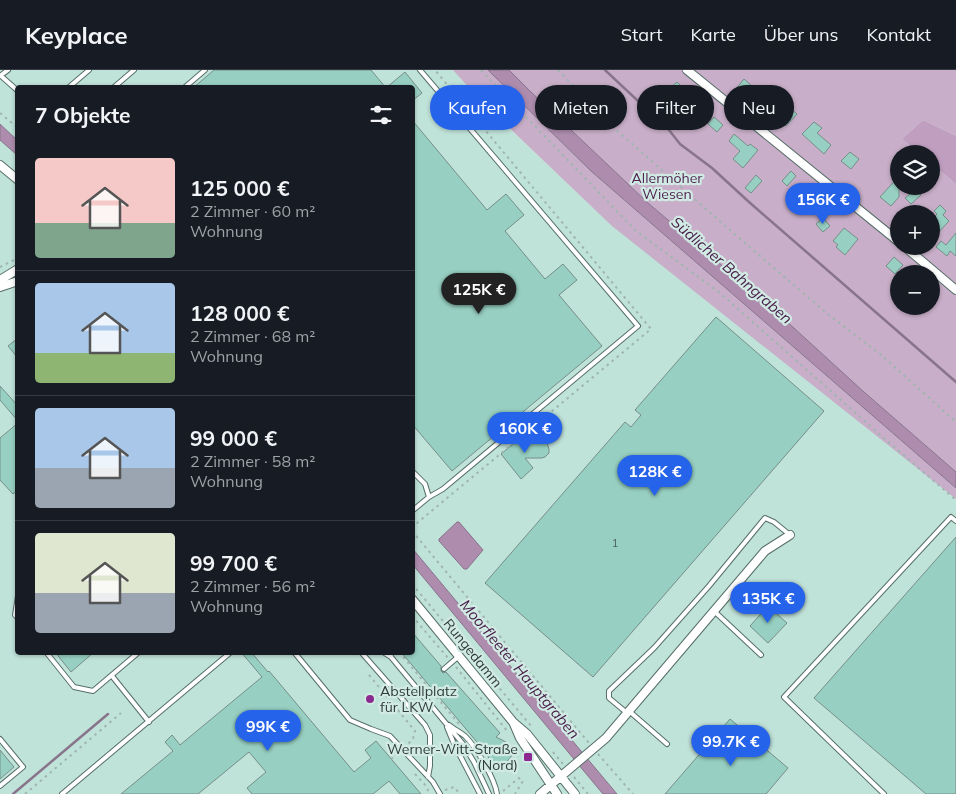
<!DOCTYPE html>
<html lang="de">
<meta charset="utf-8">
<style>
:root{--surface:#171b24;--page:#20242c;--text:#f1f3f6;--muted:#9ea1a6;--line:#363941;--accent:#2563eb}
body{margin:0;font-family:Mulish,sans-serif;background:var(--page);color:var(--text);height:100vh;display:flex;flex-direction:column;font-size:19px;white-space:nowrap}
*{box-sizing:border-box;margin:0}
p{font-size:16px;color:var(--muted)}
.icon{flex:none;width:28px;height:28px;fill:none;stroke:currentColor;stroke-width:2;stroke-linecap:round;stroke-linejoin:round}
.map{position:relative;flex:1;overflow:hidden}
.details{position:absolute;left:15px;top:15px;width:400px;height:570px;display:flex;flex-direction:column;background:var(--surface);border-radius:5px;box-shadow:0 1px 4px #0004}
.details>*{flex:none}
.guide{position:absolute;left:430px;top:15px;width:450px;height:45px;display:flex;gap:10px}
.fabs{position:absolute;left:890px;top:75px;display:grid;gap:10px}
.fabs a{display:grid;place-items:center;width:50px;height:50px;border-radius:50%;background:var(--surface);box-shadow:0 1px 4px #0004;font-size:25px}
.price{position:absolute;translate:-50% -42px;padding:0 11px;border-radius:18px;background:var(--accent);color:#fff;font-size:16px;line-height:32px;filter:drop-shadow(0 1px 2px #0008)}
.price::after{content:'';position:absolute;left:50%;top:30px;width:15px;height:11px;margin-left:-8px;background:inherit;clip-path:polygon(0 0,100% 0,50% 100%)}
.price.active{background:#222;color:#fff}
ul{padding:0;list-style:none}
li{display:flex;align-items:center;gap:15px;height:125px;padding:0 20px}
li+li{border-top:1px solid var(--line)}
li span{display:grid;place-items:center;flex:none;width:140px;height:100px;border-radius:5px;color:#555}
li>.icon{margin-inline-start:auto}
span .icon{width:60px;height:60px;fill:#fffc;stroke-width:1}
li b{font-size:21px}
h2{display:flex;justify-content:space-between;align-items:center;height:60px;padding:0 20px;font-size:21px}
.pill{padding:0 18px;border-radius:22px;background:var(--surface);box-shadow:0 1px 4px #0004;font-size:18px;line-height:45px}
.pill.active{background:var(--accent);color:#fff}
header{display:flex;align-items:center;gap:30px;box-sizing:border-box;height:70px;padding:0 25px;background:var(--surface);border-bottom:1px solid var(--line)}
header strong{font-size:24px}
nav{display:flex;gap:28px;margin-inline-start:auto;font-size:18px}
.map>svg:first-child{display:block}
</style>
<header>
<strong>Keyplace</strong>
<nav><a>Start</a><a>Karte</a><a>Über uns</a><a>Kontakt</a></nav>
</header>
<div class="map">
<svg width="956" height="724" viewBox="0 0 956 724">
<rect width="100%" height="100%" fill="#d1ebe4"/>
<path fill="#bfe2d9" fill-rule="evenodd" d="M0 0H453L478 29 589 134 623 164 956 429V724H0ZM18 18H412V582H18Z"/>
<path fill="#c8aec8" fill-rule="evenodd" d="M453 0H488L591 101 956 418V429L612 156 478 28Z
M509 0H956V66L923 50 902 69 920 84H899V116H931V93L956 114V402L864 322 772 238 648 133 526 18ZM899 144H931V176H899ZM899 204H931V236H899Z"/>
<path fill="#c09ec0" d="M923 50 956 66V114L931 93V84H920L902 69Z"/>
<path fill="#ad8cae" stroke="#88748b" d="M488 0H509L531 22 648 133 772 238 864 322 956 402V418L591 101Z
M0 54 17 70V85L0 70Z
M457 452H459L483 480 467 499H464L439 471V469Z
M412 478 591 693 617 724H603L583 700 413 495Z"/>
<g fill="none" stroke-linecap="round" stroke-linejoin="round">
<path stroke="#88748b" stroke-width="2.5" d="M605 0 669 60 680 74 712 98 749 132 956 312
M13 724 108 644"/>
</g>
<path fill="#97d0c2" stroke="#768e88" d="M214 0H371L386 18H193Z
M405 2 422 23 412 31V18H386Z
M744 9 763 26 765 23 775 30 767 40 747 25 745 28 735 20Z
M677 12 696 31 690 37 671 17Z
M791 39 797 44 786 56 780 51Z
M714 47 723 55 717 62 708 54Z
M412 50 487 140 506 124 524 145 505 161 545 209 563 194 577 210 559 225 602 276 452 401 412 354Z
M814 52 822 58 817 63 831 75 824 84 802 64Z
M734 64 748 76 750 74 758 80 743 98 733 89 740 81 729 71Z
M850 82 859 89 851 99 841 91Z
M791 101 796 106 787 116 782 111Z
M756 105 762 111 751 123 745 118Z
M899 106V127L891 136 880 127Z
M811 116 818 122 808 133 801 127Z
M916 119 921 125 911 134 905 128Z
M940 135 946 141 943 145 949 151 936 165 931 161V151L937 144 934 141Z
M823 148 830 156 823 162 816 154Z
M844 158 858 169 845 185 836 177 838 175 833 171Z
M956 163V186L950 181 947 186 936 177 941 171 946 175Z
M894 187 903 195 895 204 886 196Z
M716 247 824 341 593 607 485 513 625 352 631 357 641 345 635 340Z
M18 268V288L8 276Z
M0 316 18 336V351L0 330Z
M18 353V420L13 424 0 410V368Z
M528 362 535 371H541L547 373 549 379V383L545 387 542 388H525L533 398 521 409 501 384Z
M956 467V724H926L814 628Z
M768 536 787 553 768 573 750 556Z
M412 562 441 596V601L443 603 446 602 500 663 496 667 506 672 509 675 511 678 512 685 507 692 500 695 493 693 490 691 487 684 401 582H412Z
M55 582H94L71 602Z
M241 582H251L268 602 269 601 354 702 371 688 365 680 376 671 421 724H400L389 711 373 724H252L247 718 266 702 249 682 198 724H121L173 681 165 672 172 665 180 675 262 607Z
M730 649 788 698 766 724H665Z
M0 680 14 697 0 709Z"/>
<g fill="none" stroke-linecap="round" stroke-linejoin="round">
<g stroke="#576f69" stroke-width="6">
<path id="lane" d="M0 6 8 0
M1 6 18 21
M68 18 89 0
M113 18 134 0
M184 18 205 0
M412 401 425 414 429 427
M412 441 429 427 443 419 638 256 420 0
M18 526 15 545 18 548
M714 541 761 585
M46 582 74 617 93 621 139 582
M294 582 350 650 371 659 390 666 433 712 440 724
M361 582 425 655 430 665V696L428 707
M383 582 391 587
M390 582 391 587 463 674 474 692 489 724
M444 599 459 586
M112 606 149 652
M629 641 667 674
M627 643 609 628V621L654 578 709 516 765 448 774 452 790 465
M449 655C454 659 460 662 465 666 476 677 495 709 497 724
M447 657 454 674 480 724
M0 669 23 697 0 716
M62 724 231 582
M884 724 784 627 951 447 956 451"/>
</g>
<g stroke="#576f69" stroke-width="10">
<path id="street" d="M687 0 899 172
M0 95 18 110
M904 176 956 220
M0 210 18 199
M0 217 18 211
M412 529 513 652 527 664 575 724
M514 654 520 668 557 724
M540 724 606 668 765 481 790 465"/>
</g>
<path stroke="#a0b5b0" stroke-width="2" stroke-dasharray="2.5 4" stroke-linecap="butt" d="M481 0 635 160 720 223 886 370 956 430
M558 0 614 58 731 161 824 241 880 284 956 352
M0 43 18 58
M0 197 18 188
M412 448 417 453 651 259 435 0
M412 461 589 673
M412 514 532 657
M412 546 448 588
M399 582 459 654
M456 597 508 662
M369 605 415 661 413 669 407 675
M553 682 563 694
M598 684 633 724
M391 689 397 684
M415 704 427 717 429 724
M574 707 588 724
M445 720 454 717 460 724
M503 721 519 708 523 711 515 724
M25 724 121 643"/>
<use href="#lane" stroke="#fff" stroke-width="4"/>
<use href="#street" stroke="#fff" stroke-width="8"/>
</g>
<g fill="#8c2991" stroke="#d1ebe4" stroke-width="2">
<circle cx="370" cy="629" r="5"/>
<rect x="523" y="682" width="10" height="10" rx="2.5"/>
</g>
<g text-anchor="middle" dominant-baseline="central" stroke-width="4.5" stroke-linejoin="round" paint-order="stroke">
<g font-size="11" fill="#4a615b">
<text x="615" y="473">1</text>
</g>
<g font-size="14" fill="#4f2451" stroke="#d1ebe4">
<text x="667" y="108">Allermöher<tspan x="667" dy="16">Wiesen</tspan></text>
</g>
<g font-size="14" fill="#313c39" stroke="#d1ebe4">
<text transform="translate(473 583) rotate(51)">Rungedamm</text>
</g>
<g font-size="14" fill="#313c39" stroke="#d1ebe4" text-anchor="start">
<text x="380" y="621">Abstellplatz<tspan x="380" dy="16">für LKW</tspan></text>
<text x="518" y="679" text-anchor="end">Werner-Witt-Straße<tspan x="518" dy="16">(Nord)</tspan></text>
</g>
<g font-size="15" font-style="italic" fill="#471c48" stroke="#d1ebe4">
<text transform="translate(732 200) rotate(41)">Südlicher Bahngraben</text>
<text transform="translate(520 599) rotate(50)">Moorfleeter Hauptgraben</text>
</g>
</g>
</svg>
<div class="fabs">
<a><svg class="icon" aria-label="layers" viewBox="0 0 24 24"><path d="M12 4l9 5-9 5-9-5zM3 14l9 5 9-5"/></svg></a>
<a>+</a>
<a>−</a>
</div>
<b class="price" style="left:823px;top:155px">156K €</b>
<b class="price active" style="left:479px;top:245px">125K €</b>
<b class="price" style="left:525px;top:384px">160K €</b>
<b class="price" style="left:655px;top:427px">128K €</b>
<b class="price" style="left:768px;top:554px">135K €</b>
<b class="price" style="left:268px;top:682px">99K €</b>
<b class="price" style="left:731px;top:697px">99.7K €</b>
<div class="guide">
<a class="pill active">Kaufen</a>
<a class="pill">Mieten</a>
<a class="pill">Filter</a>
<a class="pill">Neu</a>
</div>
<section class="details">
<h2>7 Objekte<svg class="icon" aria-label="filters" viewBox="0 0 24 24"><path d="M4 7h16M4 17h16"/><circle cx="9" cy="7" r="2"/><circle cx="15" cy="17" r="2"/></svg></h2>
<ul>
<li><span style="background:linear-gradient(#f6c9c9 65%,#7fa58c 0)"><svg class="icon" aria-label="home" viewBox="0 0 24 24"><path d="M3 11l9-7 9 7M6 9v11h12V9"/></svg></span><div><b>125 000 €</b><p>2 Zimmer · 60 m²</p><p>Wohnung</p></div></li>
<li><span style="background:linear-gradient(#a9c7e8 70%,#8fb573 0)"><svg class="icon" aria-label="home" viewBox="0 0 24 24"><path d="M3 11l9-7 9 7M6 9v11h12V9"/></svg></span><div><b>128 000 €</b><p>2 Zimmer · 68 m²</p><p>Wohnung</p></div></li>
<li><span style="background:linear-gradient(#a9c7e8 60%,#9aa5b1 0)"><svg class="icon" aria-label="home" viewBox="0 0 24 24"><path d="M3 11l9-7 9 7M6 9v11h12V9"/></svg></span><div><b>99 000 €</b><p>2 Zimmer · 58 m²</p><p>Wohnung</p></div></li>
<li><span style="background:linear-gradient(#dfe7d0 60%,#9aa5b1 0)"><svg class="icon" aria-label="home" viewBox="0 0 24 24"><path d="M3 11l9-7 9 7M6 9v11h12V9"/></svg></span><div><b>99 700 €</b><p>2 Zimmer · 56 m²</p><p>Wohnung</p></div></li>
</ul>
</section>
</div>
